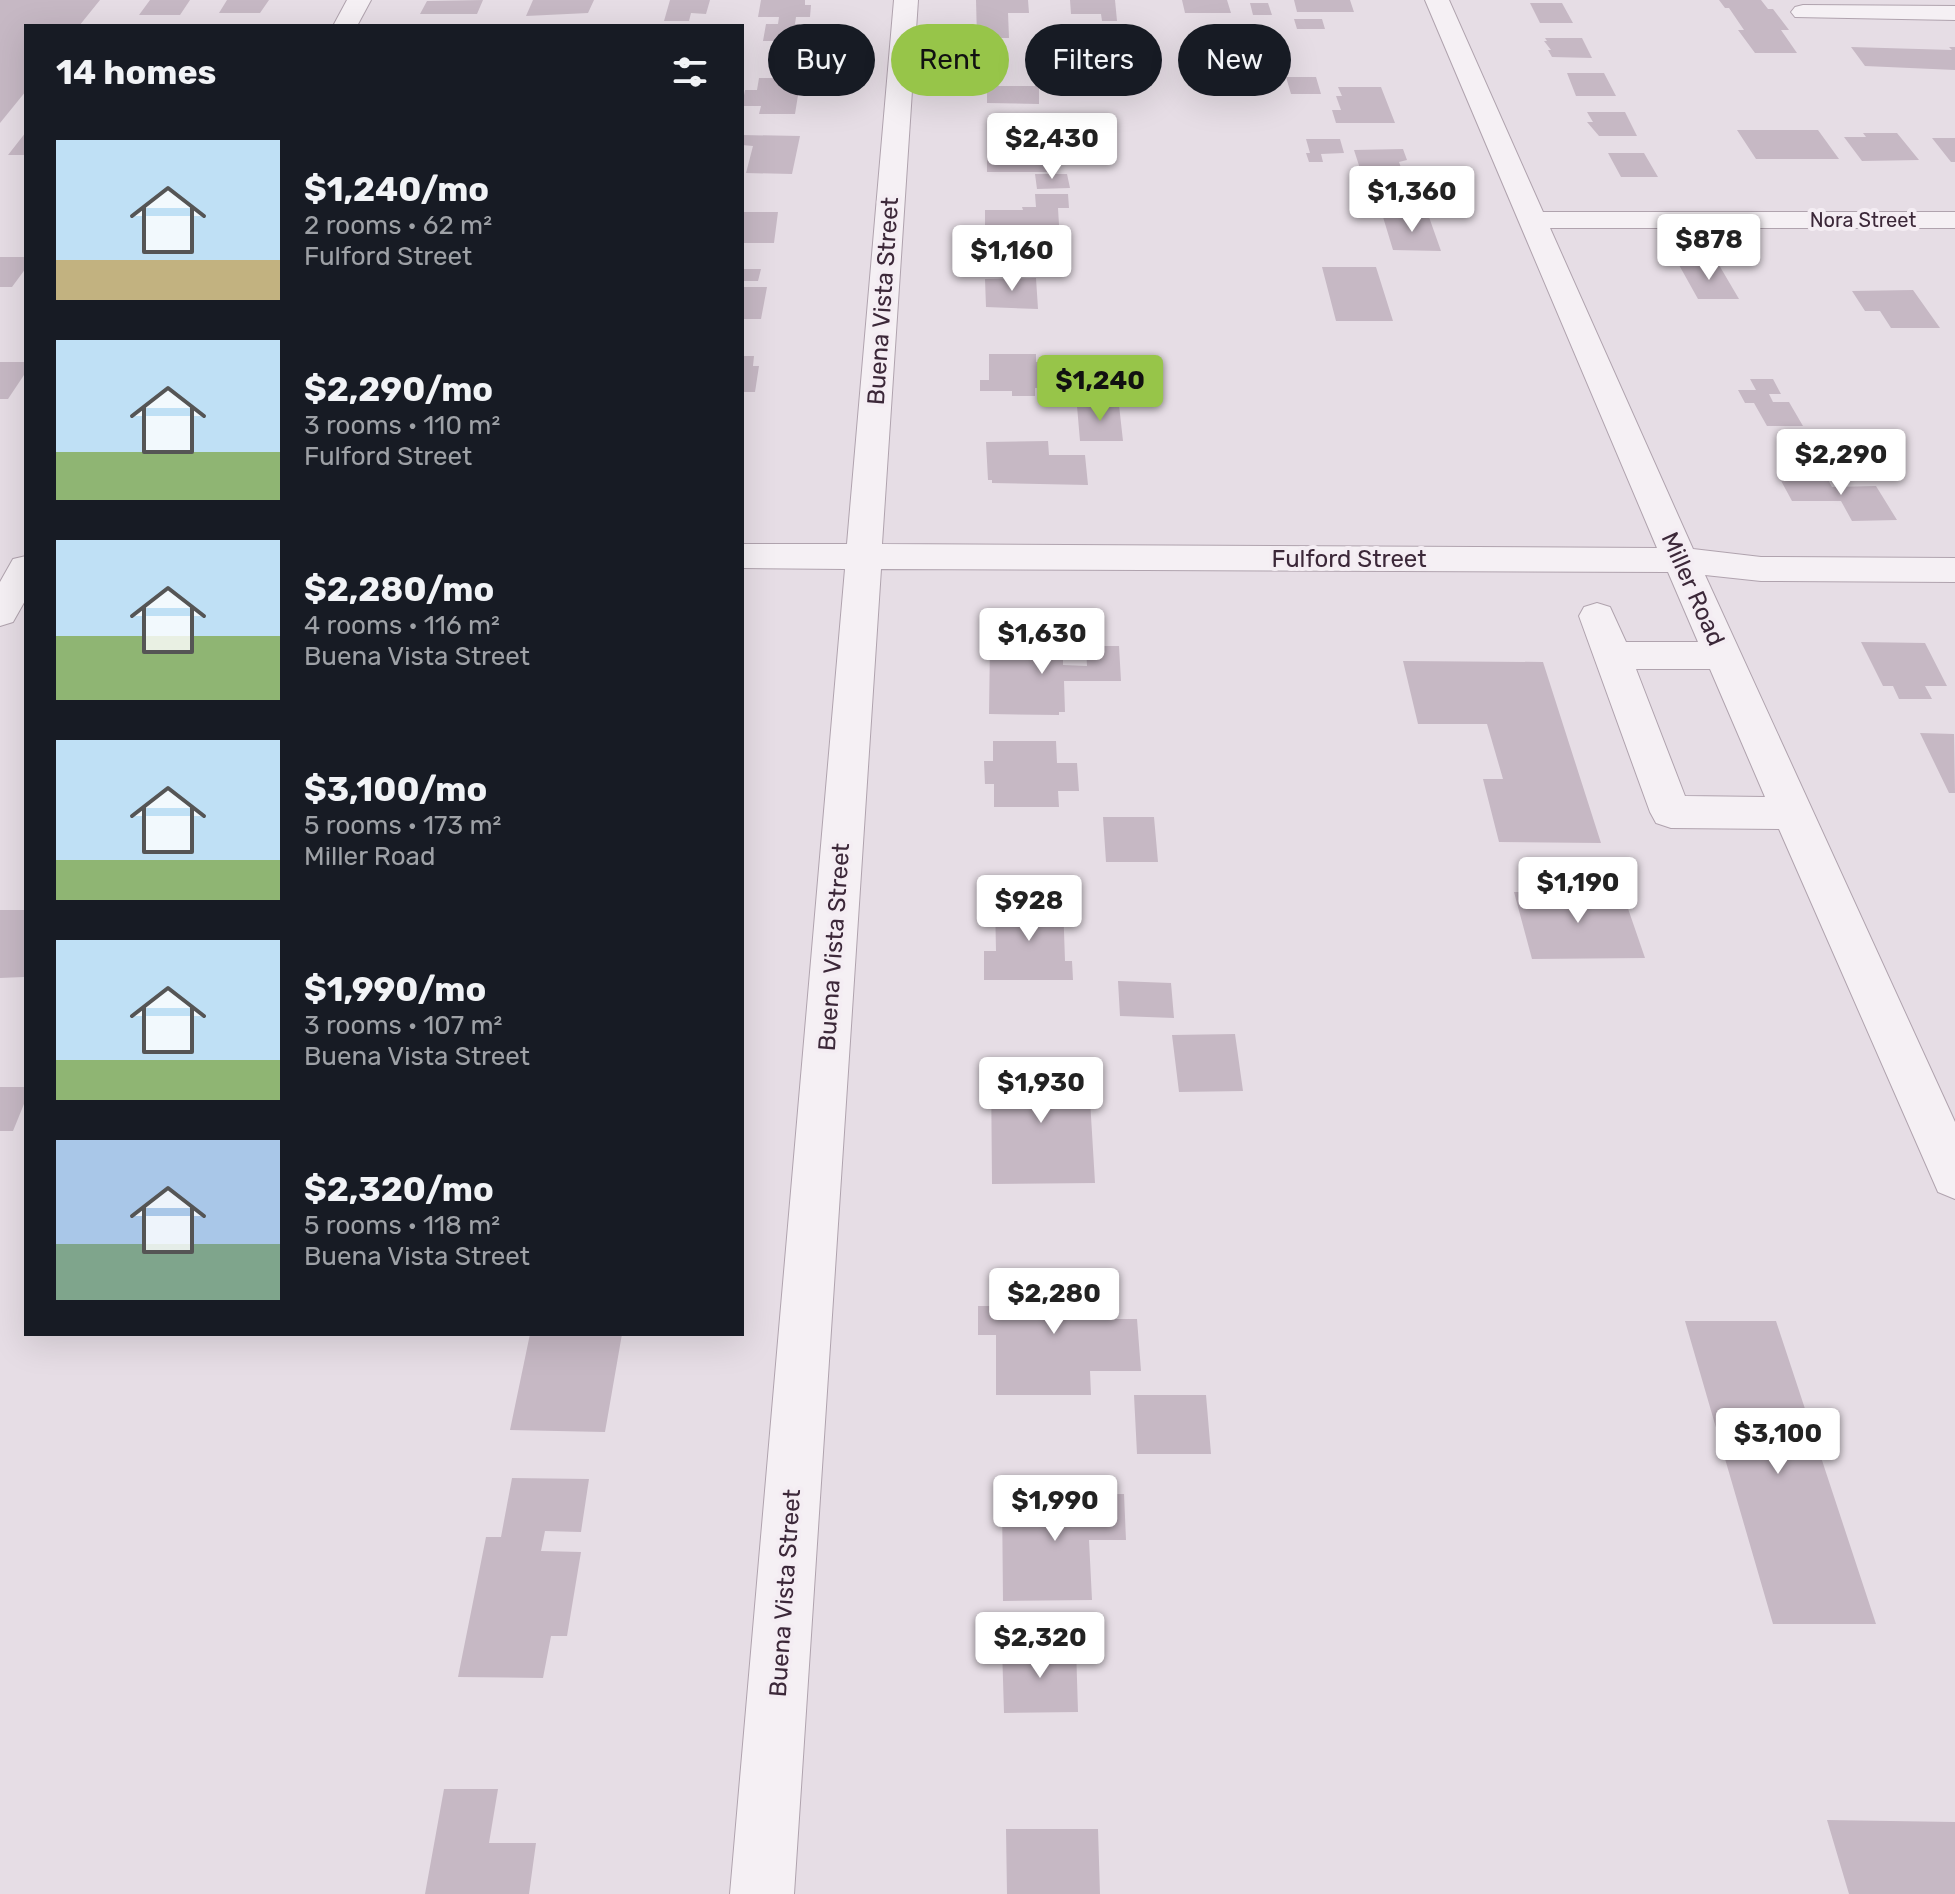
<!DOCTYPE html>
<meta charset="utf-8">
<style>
:root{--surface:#171b24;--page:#20242c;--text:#f1f3f6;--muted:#9ea1a6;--accent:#97c549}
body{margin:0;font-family:Rubik,sans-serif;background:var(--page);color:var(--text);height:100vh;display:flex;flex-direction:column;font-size:30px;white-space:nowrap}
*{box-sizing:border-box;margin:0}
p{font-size:26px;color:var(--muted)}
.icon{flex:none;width:44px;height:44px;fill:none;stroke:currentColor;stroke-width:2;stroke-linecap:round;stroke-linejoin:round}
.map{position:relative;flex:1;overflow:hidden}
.side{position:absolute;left:24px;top:24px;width:720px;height:1312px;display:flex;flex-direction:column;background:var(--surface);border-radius:0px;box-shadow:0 8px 32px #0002}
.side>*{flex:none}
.guide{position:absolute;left:768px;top:24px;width:760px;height:72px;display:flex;gap:16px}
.price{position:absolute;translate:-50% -68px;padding:0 18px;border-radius:8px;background:#fff;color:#222;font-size:26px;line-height:52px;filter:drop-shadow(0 2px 4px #0008)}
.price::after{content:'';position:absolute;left:50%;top:48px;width:24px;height:18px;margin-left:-12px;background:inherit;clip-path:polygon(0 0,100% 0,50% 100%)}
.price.on{background:var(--accent);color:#111}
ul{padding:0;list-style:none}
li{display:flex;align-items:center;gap:24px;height:200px;padding:0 32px}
li span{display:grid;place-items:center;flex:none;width:224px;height:160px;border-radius:0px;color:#555}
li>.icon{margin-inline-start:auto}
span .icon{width:96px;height:96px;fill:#fffc;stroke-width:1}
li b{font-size:34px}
h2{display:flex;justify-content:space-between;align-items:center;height:96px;padding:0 32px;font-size:34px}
.pill{padding:0 28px;border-radius:36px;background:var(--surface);box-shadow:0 8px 32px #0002;font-size:28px;line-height:72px}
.pill.on{background:var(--accent);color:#111}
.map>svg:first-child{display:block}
</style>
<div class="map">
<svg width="1955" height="1894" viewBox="0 0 1955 1894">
<rect width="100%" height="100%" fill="#e6dde5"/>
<path fill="#c6b8c4" d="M0 0H100L79 26H26V91L0 123Z
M150 0H190L180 15H139Z
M227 0H269L260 13H219Z
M483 0 477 14H420L427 1Z
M533 0H594L588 13 526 16Z
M670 0H710L706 14 691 13 689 21H664Z
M761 0H805V5H811L810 17H796L795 24H800L798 41H763L766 24H778L779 17H758Z
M976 0H1028L1029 13H1008L1009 38H977Z
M1070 0H1115L1117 21H1102L1101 14H1071Z
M1182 0H1227L1231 13H1185Z
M1294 0H1350L1354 12H1297Z
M1719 0H1761L1768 9H1773L1789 30H1781L1797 53H1755L1738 30H1744L1729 8H1725Z
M1250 3H1268L1272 15H1253Z
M1530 3H1562L1573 23H1540Z
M1294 19H1322L1325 29H1297Z
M1545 38H1582L1592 58 1552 57 1548 50H1551L1544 41H1547Z
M1851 47 1952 50 1949 47H1955V70L1865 66Z
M1567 73H1604L1616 96H1576Z
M1286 77H1316L1321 94H1291Z
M759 78H790L788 89H799L795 114H759L761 106H742L745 90H757Z
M1041 78H1073L1074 89H1042Z
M987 86H1039V104L987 103Z
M1338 87H1381L1395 123H1336L1332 110H1341L1336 96H1342Z
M1587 112H1625L1637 136H1599L1587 122H1593Z
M1737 130H1818L1839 159H1756Z
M26 132V155H8Z
M1863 133H1897L1919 160 1862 161 1844 137H1866Z
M742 135 800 136 792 174 746 173 753 146 742 145Z
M1932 138H1955V162H1951Z
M1306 139H1340L1344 153 1321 154 1323 162H1309L1306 153H1310Z
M987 147H1025L1026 158H1046L1047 172H987Z
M1403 149 1407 160 1399 162 1407 184H1365L1354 150Z
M1608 153H1644L1658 177H1621Z
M1035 174H1067L1070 188 1037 189Z
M1035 194H1068L1069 208H1058L1059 225H1027L1028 236H985V210H1023L1022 207H1036Z
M742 212H778L774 243H742Z
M1383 217H1429L1441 251 1393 250Z
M0 257H26V268L12 287H0Z
M1679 265H1719L1739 299H1698Z
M1322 267H1376L1393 321H1336Z
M742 269H761L758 281H742Z
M1036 278 1038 309 986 307 985 279Z
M742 287H767L761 319H742Z
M1913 290 1940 328H1891L1880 311H1865L1852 291Z
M989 354H1036V362H1053L1054 388H1035V396H1012V391H980V380H989Z
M742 356H754L753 366H759L755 392H742Z
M0 362H26V372L8 399H0Z
M1750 379H1773L1781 394H1769L1773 402H1789L1803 426H1767L1754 403H1745L1738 390H1756Z
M1119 405 1123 441H1080L1077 406Z
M1048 441 1049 455H1085L1088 485 992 483V480H988L986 442Z
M1826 476 1832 487 1876 486 1897 520 1852 521 1841 501H1792L1779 477Z
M1861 642 1925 643 1947 686H1925L1932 699H1899L1893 686H1883Z
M990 643H1063V665L1087 666 1086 646H1119L1121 681H1064L1065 712H1059V715L989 714Z
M1403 661 1543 662 1601 843 1499 842 1483 779H1503L1487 724H1418Z
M1920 733 1954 734 1955 793H1949Z
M993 741H1056L1057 763H1077L1079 791H1058L1059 807H994V784H985L984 761H993Z
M1103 817H1154L1158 862H1106Z
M1622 891 1645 958 1532 959 1514 892Z
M995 902H1063L1065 961H1072L1073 980H984V951H996Z
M0 910H26L24 977 0 978Z
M1118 981 1171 983 1174 1018 1120 1016Z
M1235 1034 1243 1091 1179 1092 1172 1035Z
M991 1066H1088L1095 1183 992 1184Z
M0 1087H26V1099L13 1131H0Z
M1003 1273H1088L1090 1319H1137L1141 1371H1090L1091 1395H996V1335H978V1306H1003Z
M1685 1321H1776L1876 1624H1773Z
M530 1334H622L605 1432 510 1430Z
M1134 1395H1206L1211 1454H1137Z
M512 1478 589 1479 581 1532 545 1531 541 1551 581 1552 567 1636H551L543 1678 458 1677 486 1537H501Z
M1124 1494 1126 1540H1089L1092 1600 1003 1601 1002 1495Z
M1002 1647H1076L1078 1712 1004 1713Z
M444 1789H498L489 1843H536L529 1894H425Z
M1827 1820 1955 1822V1894H1849Z
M1006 1829H1098L1100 1894H1007Z"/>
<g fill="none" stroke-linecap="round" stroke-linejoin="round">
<g stroke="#b0a3ae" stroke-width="2">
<path id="minor" d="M347 0H371L357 26H333Z
M894 0H918L882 544 1657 548 1425 0H1449L1543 212H1955V228H1550L1693 549 1761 557 1955 558V582L1761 581 1705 575 1955 1122V1199L1938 1192 1779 829 1671 828 1656 823 1650 812 1579 616 1584 607 1597 603 1610 607 1626 642H1698L1668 572 881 569 794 1894H730L845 569 742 568V544H847ZM1636 669H1710L1765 797 1685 796Z
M1803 5 1955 6V20L1795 17 1791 12 1795 7Z
M26 556V599L13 622 0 626V582L13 559Z"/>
</g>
<use href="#minor" fill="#f5f0f4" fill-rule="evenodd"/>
</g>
<g text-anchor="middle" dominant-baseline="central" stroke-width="8" stroke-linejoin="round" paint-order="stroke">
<g font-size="20" fill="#3c2839" stroke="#f4edf3">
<text x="1863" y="220">Nora Street</text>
</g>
<g font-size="24" fill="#3c2839" stroke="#f4edf3">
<text transform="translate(883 301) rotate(-86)">Buena Vista Street</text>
<text x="1349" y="559">Fulford Street</text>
<text transform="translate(1693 589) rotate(66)">Miller Road</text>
<text transform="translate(834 947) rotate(-86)">Buena Vista Street</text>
<text transform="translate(785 1593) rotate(-86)">Buena Vista Street</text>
</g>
</g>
</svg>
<b class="price" style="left:1052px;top:181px">$2,430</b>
<b class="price" style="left:1412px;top:234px">$1,360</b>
<b class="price" style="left:1709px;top:282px">$878</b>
<b class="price" style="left:1012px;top:293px">$1,160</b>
<b class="price on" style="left:1100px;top:423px">$1,240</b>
<b class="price" style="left:1841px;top:497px">$2,290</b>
<b class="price" style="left:1042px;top:676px">$1,630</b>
<b class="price" style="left:1578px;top:925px">$1,190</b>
<b class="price" style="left:1029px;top:943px">$928</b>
<b class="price" style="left:1041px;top:1125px">$1,930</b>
<b class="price" style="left:1054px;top:1336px">$2,280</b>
<b class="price" style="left:1778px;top:1476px">$3,100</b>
<b class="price" style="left:1055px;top:1543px">$1,990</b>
<b class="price" style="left:1040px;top:1680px">$2,320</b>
<div class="guide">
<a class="pill">Buy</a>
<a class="pill on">Rent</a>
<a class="pill">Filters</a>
<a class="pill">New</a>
</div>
<section class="side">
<h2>14 homes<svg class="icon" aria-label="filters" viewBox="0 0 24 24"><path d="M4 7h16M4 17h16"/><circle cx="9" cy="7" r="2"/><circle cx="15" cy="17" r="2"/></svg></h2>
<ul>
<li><span style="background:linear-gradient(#bfe0f5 75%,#c2b280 0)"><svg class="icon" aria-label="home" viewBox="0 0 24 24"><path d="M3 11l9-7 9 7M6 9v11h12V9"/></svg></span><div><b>$1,240/mo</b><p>2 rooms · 62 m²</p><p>Fulford Street</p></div></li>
<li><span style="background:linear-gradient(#bfe0f5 70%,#8fb573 0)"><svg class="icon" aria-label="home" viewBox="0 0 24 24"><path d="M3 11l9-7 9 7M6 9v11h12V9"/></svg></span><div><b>$2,290/mo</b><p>3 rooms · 110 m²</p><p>Fulford Street</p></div></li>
<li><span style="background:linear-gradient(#bfe0f5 60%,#8fb573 0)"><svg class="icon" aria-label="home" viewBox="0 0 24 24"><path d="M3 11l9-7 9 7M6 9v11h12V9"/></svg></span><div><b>$2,280/mo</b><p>4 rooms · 116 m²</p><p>Buena Vista Street</p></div></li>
<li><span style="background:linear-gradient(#bfe0f5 75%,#8fb573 0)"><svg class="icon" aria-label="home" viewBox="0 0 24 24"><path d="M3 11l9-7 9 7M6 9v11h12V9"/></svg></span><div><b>$3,100/mo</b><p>5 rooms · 173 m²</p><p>Miller Road</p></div></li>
<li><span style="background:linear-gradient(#bfe0f5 75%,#8fb573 0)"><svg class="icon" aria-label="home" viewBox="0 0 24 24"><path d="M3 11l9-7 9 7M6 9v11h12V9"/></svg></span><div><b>$1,990/mo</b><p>3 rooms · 107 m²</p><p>Buena Vista Street</p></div></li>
<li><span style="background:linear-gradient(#a9c7e8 65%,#7fa58c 0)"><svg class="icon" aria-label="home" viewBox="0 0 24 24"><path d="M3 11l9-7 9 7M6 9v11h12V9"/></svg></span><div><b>$2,320/mo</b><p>5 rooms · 118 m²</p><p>Buena Vista Street</p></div></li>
</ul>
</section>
</div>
